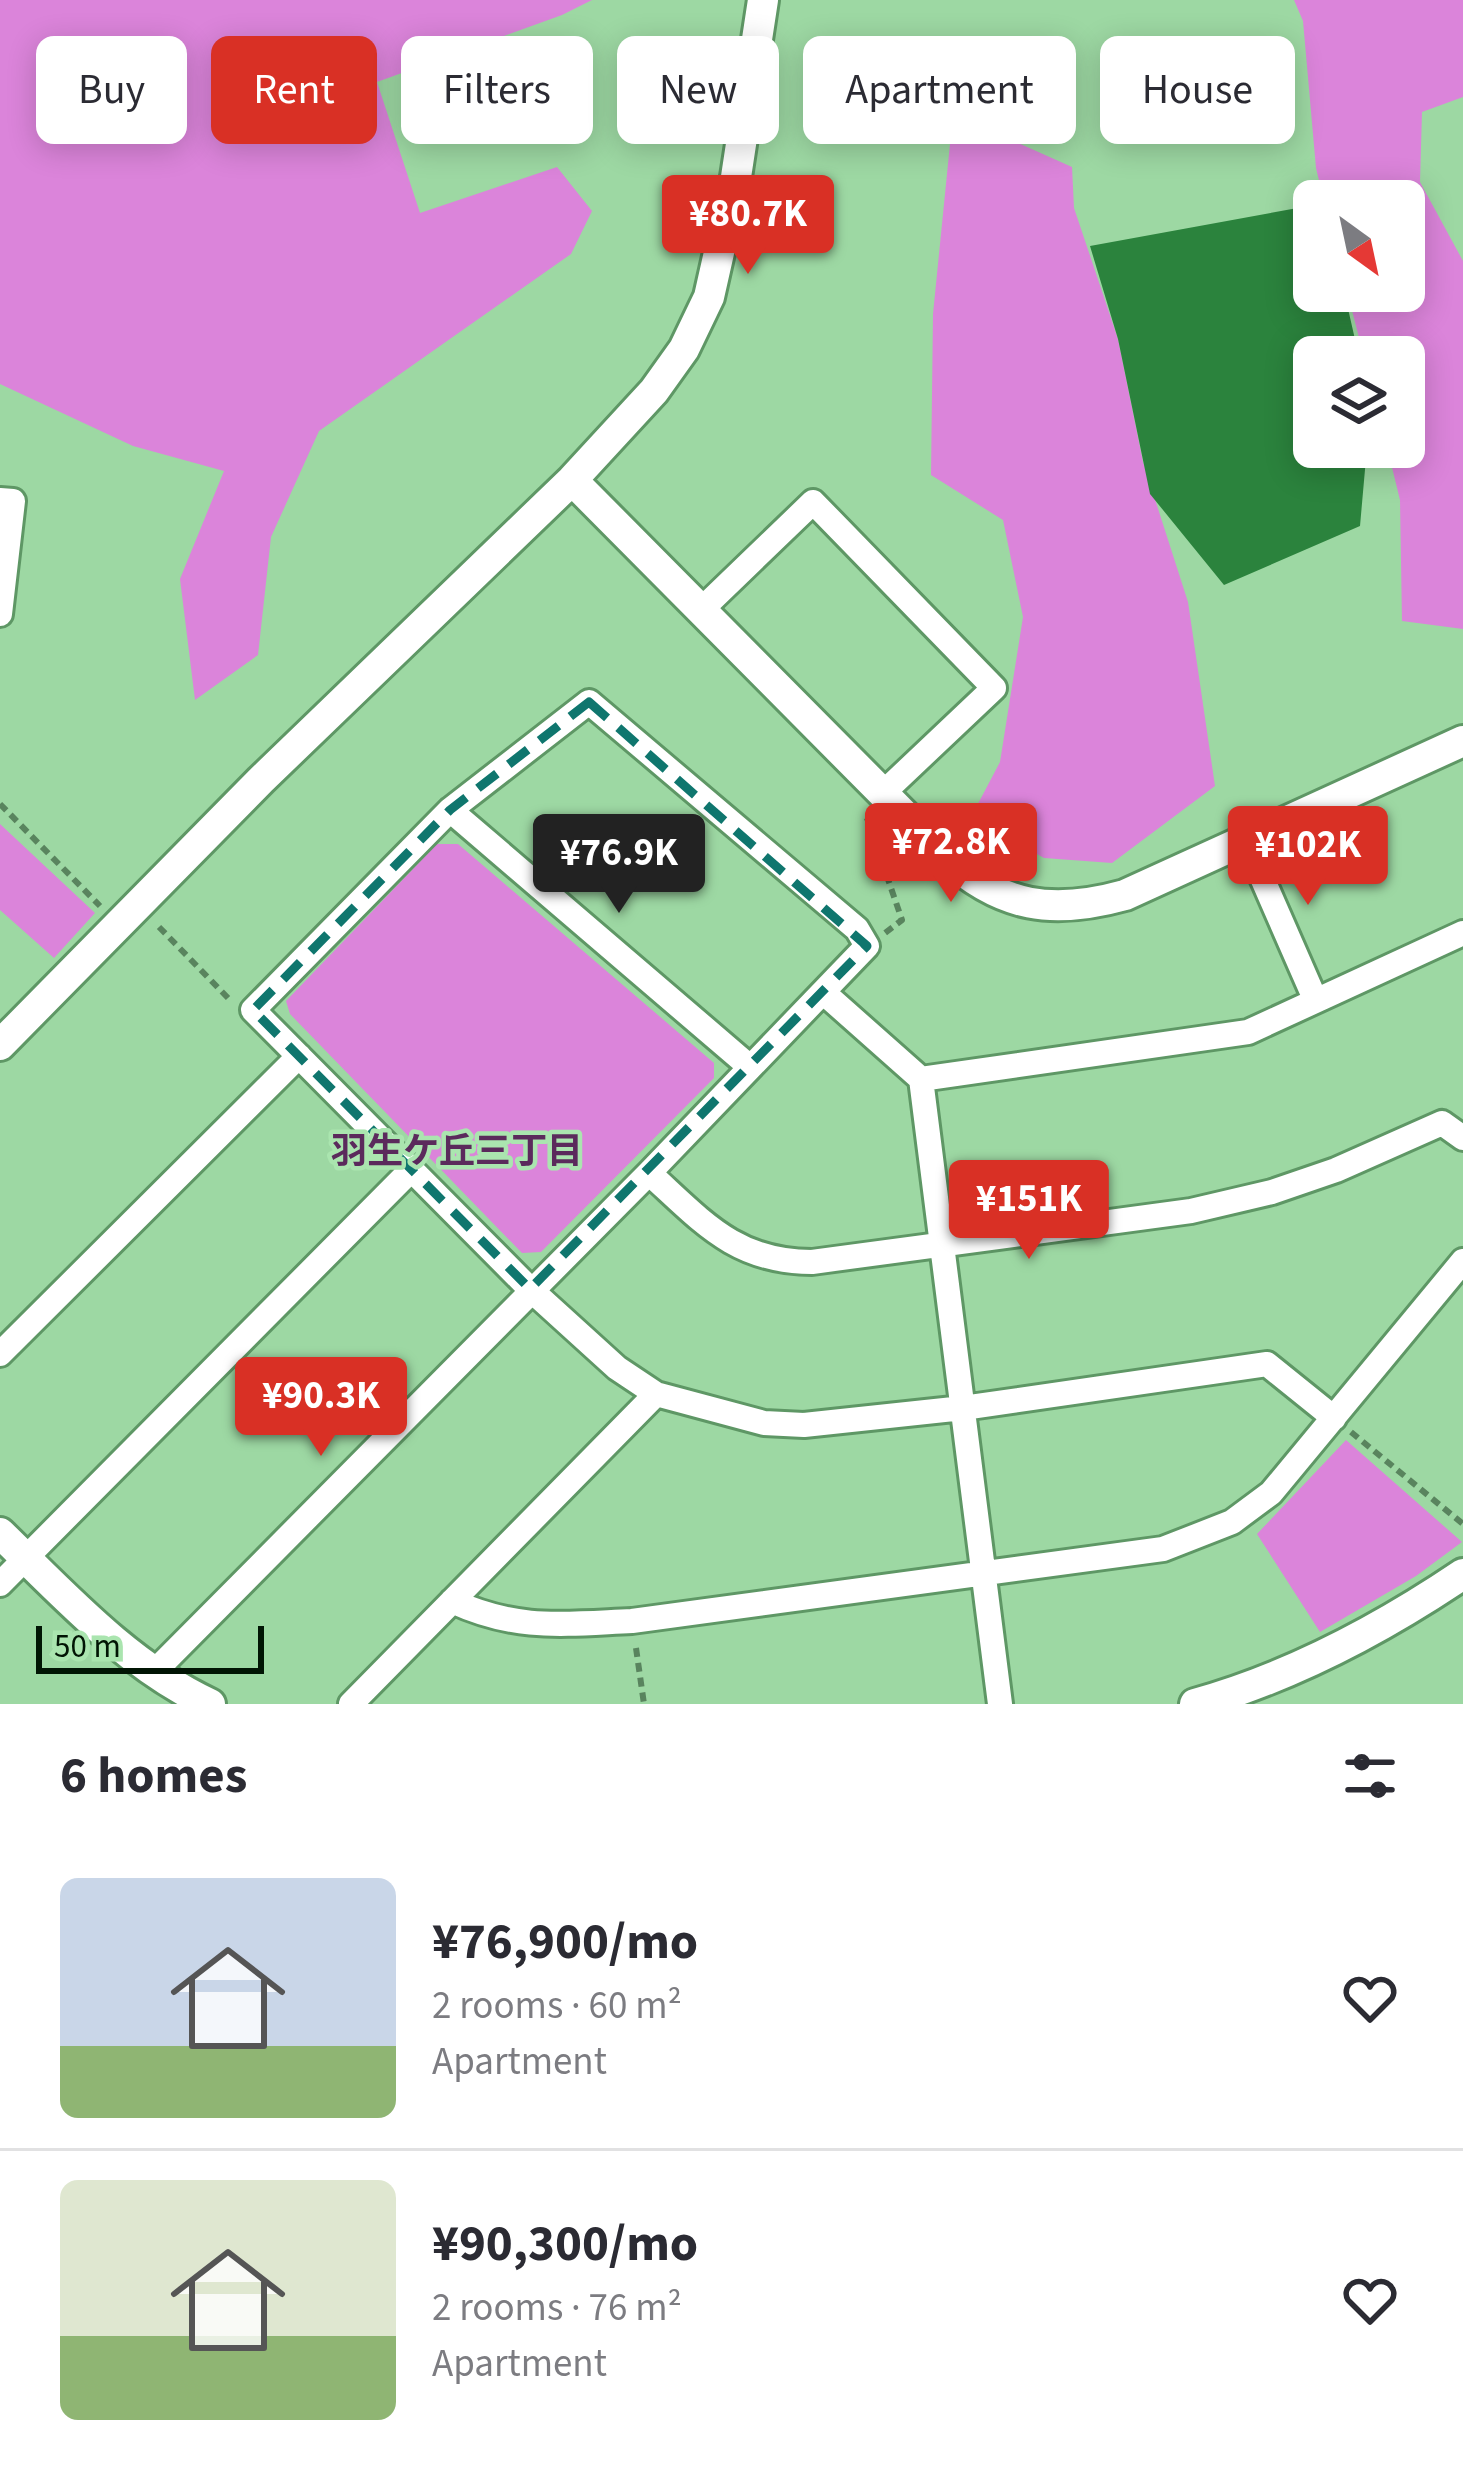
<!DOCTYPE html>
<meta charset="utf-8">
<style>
:root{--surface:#fff;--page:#f7f7f7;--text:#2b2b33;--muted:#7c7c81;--line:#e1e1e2;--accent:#d93025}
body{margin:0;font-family:"Source Sans 3","Noto Sans JP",sans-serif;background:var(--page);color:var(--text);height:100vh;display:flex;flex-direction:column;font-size:45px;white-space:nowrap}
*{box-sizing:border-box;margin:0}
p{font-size:39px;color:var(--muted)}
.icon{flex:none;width:66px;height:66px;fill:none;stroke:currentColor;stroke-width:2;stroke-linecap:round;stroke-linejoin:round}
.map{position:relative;height:1704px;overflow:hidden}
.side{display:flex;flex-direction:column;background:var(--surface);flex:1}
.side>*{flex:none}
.banner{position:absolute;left:36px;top:36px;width:1392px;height:108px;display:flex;gap:24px}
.needle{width:78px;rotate:147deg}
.controls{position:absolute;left:1293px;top:180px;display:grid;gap:24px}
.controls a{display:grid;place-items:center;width:132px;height:132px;border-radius:18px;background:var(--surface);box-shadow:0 6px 30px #0003;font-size:60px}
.scale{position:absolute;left:36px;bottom:30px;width:228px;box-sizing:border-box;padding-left:12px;border:6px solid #011504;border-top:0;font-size:33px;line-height:42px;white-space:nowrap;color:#011504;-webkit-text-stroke:9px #aae5af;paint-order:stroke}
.price{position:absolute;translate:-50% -102px;padding:0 27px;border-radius:12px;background:var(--accent);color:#fff;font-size:39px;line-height:78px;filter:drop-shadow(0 3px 6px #0008)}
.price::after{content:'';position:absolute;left:50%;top:72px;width:36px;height:27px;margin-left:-18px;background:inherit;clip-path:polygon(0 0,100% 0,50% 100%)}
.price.active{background:#222;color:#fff}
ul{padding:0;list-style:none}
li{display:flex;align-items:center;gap:36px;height:300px;padding:0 60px}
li+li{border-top:3px solid var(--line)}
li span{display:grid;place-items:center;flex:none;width:336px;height:240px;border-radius:18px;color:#555}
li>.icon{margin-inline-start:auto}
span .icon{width:144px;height:144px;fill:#fffc;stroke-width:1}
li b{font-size:51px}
h2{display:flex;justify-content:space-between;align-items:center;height:144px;padding:0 60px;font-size:51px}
.chip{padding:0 42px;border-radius:18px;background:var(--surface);box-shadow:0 6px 30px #0003;font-size:42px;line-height:108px}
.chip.active{background:var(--accent);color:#fff}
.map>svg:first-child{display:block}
</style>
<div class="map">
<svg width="1463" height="1704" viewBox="0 0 1463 1704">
<rect width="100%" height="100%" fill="#9dd8a3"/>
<path fill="#db84da" d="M0 0H592L562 15 377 82 420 213 557 167 592 211 571 254 319 431 271 537 258 655 195 700 180 579 224 471 133 446 0 384Z
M1294 0H1463V97L1422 112 1420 182 1463 261V629L1402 621 1400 500 1387 447H1404V357H1364L1347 291H1404V201H1324L1316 168 1303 21Z
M953 114 1072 167 1074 208 1118 339 1143 462 1188 602 1215 786 1112 863 1044 858 971 817 1000 762 1023 617 1003 520 931 475 933 314Z
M0 824 95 913 54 958 0 910Z
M437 844H458L714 1063V1078L541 1252 522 1253 290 1014 286 1001Z
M1346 1440 1462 1542 1416 1576 1320 1632 1257 1534Z"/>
<path fill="#2b833d" d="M1314 205V291H1344L1359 357H1314V447H1367L1360 526 1224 585 1150 494 1118 339 1090 246Z"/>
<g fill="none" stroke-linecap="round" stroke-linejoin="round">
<g stroke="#5e9765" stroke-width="30">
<path id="minor" d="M0 500 13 501 0 614
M702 609 813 502 994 688 882 794
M450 810 750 1067
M1246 841 1315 999
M824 993 921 1079 1000 1704
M921 1079 1248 1032 1463 933
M649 1173C702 1221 735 1262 812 1262L1191 1211 1272 1192 1336 1170 1442 1123 1463 1138
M0 1354 299 1056
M0 1584 410 1171
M452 1601C517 1631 563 1624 632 1621L1163 1549 1232 1522 1271 1493 1463 1261
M154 1672 649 1173 867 946 857 929 589 702 450 810 253 1010 530 1289 617 1368 656 1394 764 1423 804 1425 963 1408 1267 1364 1334 1418
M351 1704 656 1394"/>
</g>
<g stroke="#5e9765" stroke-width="36">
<path id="tertiary" d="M572 480 946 857C1002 908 1053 915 1125 895L1463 741
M0 1045 261 780 572 480 654 391 684 349 709 297 736 177 763 0
M0 1533C64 1595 128 1666 210 1704
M1195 1704C1292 1677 1380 1630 1463 1574"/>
</g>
<path stroke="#59845e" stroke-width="6" stroke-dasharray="9 6" stroke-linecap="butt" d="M0 804 100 906
M867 818 902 920 885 933
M159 927 229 999
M1351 1432 1463 1524
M636 1648 644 1704"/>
<use href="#minor" stroke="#fff" stroke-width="24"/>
<use href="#tertiary" stroke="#fff" stroke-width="30"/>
</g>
<path fill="none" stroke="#0f766e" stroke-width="9" stroke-dasharray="24 15" stroke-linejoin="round" d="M589 702 867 946 530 1289 253 1010 450 810Z"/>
<g text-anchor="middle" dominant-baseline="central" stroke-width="9" stroke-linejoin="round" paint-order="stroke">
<g font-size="36" font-weight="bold" fill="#5b2a5c" stroke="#aae5af">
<text x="457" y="1151">羽生ケ丘三丁目</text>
</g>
</g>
</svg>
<div class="controls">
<a><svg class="needle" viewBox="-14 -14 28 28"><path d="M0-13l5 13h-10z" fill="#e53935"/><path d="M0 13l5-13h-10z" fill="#7c7c81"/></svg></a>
<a><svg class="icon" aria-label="layers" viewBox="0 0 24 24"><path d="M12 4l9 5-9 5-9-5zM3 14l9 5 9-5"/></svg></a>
</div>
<div class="scale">50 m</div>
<b class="price" style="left:748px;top:277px">¥80.7K</b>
<b class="price" style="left:951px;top:905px">¥72.8K</b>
<b class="price" style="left:1308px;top:908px">¥102K</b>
<b class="price active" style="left:619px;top:916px">¥76.9K</b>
<b class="price" style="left:1029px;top:1262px">¥151K</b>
<b class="price" style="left:321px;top:1459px">¥90.3K</b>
<div class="banner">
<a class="chip">Buy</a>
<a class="chip active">Rent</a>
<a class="chip">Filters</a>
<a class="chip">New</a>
<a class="chip">Apartment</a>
<a class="chip">House</a>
</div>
</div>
<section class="side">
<h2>6 homes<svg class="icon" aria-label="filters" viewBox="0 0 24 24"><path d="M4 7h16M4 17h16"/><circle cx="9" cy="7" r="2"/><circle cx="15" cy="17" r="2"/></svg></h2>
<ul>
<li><span style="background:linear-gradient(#c9d6e8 70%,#8fb573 0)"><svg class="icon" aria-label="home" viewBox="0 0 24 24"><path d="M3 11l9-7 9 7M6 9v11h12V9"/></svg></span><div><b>¥76,900/mo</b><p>2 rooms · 60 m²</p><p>Apartment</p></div><svg class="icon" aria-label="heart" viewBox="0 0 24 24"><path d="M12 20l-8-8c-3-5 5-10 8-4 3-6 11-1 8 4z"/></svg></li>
<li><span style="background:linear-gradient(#dfe7d0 65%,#8fb573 0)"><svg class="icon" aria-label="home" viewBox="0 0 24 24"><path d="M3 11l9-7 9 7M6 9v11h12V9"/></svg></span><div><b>¥90,300/mo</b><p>2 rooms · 76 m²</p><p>Apartment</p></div><svg class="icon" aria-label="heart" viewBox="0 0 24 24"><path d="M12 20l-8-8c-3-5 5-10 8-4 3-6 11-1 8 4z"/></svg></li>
</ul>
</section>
